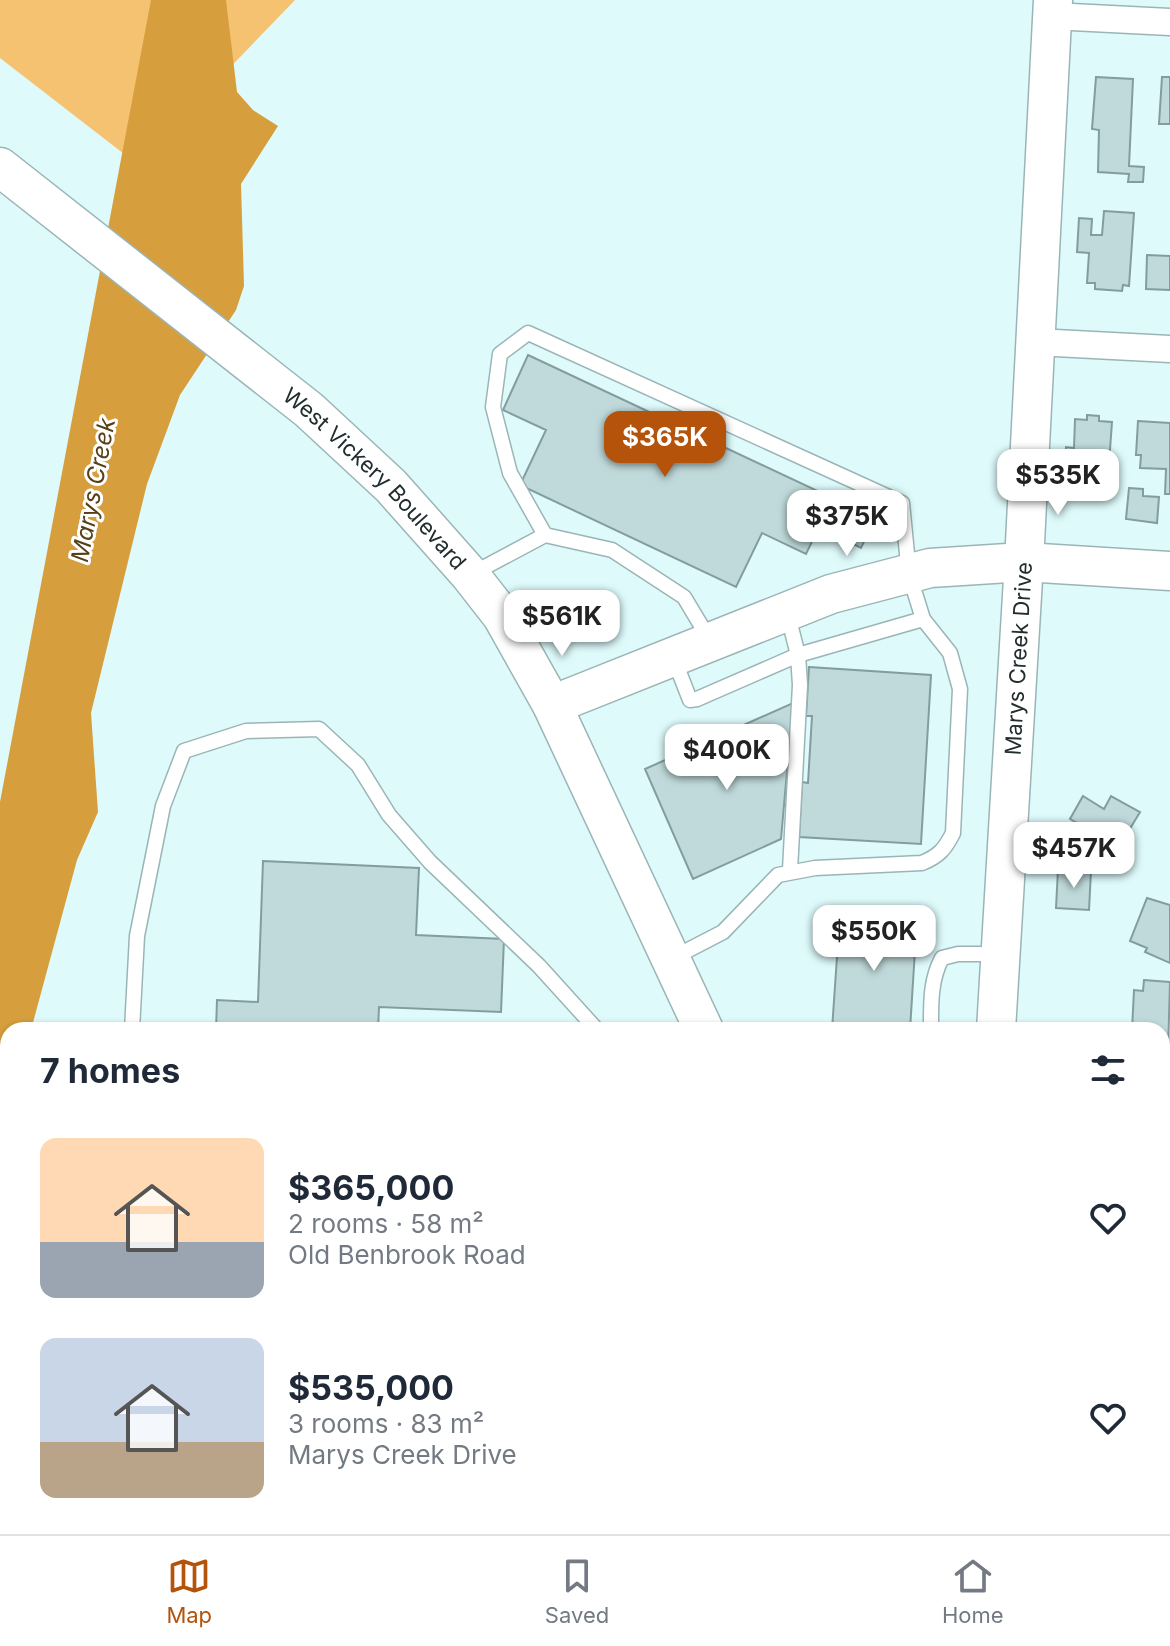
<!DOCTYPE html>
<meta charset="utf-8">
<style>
:root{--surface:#fff;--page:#f6f6f7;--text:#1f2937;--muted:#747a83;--line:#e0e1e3;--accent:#b45309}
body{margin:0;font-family:Inter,sans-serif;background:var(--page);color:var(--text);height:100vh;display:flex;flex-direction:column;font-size:30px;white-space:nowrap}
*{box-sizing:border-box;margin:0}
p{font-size:26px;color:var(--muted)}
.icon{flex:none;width:44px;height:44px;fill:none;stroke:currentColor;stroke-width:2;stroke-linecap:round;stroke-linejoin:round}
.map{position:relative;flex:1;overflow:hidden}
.drawer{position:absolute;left:0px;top:1022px;width:1170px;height:512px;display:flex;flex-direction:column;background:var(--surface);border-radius:24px 24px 0 0;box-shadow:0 2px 6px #0004}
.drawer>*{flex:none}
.price{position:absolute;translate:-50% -68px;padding:0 18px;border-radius:16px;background:#fff;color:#222;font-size:26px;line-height:52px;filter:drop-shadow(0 2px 4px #0008)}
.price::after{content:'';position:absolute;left:50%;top:48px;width:24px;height:18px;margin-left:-12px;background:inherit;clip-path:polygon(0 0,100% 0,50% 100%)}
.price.active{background:var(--accent);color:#fff}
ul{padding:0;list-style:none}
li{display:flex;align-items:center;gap:24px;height:200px;padding:0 40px}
li span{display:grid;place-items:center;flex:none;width:224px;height:160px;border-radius:16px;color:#555}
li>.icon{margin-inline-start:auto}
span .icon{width:96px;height:96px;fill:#fffc;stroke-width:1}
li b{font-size:34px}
h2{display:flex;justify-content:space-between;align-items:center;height:96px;padding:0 40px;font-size:34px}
.tab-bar{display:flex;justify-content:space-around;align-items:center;height:112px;border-top:2px solid var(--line);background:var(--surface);font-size:22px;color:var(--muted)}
.tab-bar a{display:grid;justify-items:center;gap:4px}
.tab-bar .active{color:var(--accent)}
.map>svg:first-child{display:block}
</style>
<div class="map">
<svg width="1170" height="1534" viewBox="0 0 1170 1534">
<rect width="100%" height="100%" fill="#defafb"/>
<path fill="#f4c271" d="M0 0H295L137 164 0 58Z"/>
<path fill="#d69e3c" d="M151 0H226L237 92 253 110 278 126 241 184 244 286 236 310 180 395 147 484 91 713 98 812 77 860 31 1030H8V1113L0 1142V802Z"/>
<path fill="#c0dadb" stroke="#839d9e" stroke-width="2" d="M1096 77 1133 79 1129 166 1144 167 1143 182H1128L1129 174 1098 172 1099 130 1092 129Z
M1162 77H1170V124H1159Z
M1104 211 1134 213 1129 286 1123 285 1122 291 1095 289V283H1087L1089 253 1077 252 1079 218 1092 219 1091 235H1102Z
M1147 255 1170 256V290L1146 289Z
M528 355 875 518 861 548 819 527 806 554 762 533 736 587 520 485 546 430 503 410Z
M1087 415 1099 416V421L1112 422 1108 477 1091 476 1090 491 1063 490 1066 447 1074 448 1075 419 1087 420Z
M1138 421 1170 423V494H1165L1166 469 1140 468 1141 455H1136Z
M1129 488 1143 489V496L1159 497 1157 523 1126 519Z
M809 667 931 675 921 844 799 837 802 782 808 783 812 716H806Z
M793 703 781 839 693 879 645 769Z
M1083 796 1104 809 1111 796 1140 812 1119 847 1070 819Z
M263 861 419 868 416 935 504 939 501 1012 379 1007 378 1030H216L217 1000 258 1002Z
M1058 869 1091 871 1089 910 1056 908Z
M1147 898 1170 905V963L1145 952 1147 948 1130 941Z
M840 913 917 918 910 1030H832Z
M1144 980 1170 982 1168 1052 1162 1051V1030H1132L1134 990 1143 991Z
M1162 1085H1165L1164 1103H1166L1162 1140Z
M1165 1411 1170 1445 1162 1447V1412Z
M1170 1466V1532L1168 1533 1162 1519V1470Z"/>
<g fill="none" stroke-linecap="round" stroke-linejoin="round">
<g stroke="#9bb5b6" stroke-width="17">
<path id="lane" d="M545 535 510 473 493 407 500 354 528 333 902 503 909 574 923 619 950 653 960 689 953 833C945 849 939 856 922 863L815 868 778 875 723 932 671 959
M470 575 545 535 612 550 684 597 711 642
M787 612 798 655 800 685 790 870
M674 659 690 700 697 699 798 655 923 619
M132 1030 137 936 163 806 184 751 246 731 319 729 358 765 389 815 430 862 539 966 597 1030
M931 1030C931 1005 930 980 942 958L958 954H1000
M192 1526 193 1534"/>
</g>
<g stroke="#9bb5b6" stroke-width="29">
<path id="street" d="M1052 16 1170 22
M1036 342 1170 349
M637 1526 777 1534"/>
</g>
<g stroke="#9bb5b6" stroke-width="41">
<g id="secondary">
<path id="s1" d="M0 167 309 410 391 486 470 575 502 616 552 705 704 1030"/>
<path d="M552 705 831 594 930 568 1024 562 1170 571"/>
<path id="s2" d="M996 1030 1024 562 1053 0"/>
<path d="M964 1526 968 1534"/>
</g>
</g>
<use href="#lane" stroke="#fff" stroke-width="14"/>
<use href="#street" stroke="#fff" stroke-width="26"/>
<use href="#secondary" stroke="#fff" stroke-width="38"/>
<path stroke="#7e9192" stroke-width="6" stroke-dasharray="14 14" stroke-linecap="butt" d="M0 1414 8 1432
M48 1526 52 1534"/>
</g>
<g text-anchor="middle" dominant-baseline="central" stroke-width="6" stroke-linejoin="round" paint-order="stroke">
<g font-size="22" fill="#222d2d" stroke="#fff">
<text stroke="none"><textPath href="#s1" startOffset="488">West Vickery Boulevard</textPath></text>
<text stroke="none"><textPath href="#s2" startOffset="372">Marys Creek Drive</textPath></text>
</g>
<g font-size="24" font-style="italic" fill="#574018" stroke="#fff">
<text transform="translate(93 490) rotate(-79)">Marys Creek</text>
</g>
</g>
</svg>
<b class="price active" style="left:665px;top:479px">$365K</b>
<b class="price" style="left:1058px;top:517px">$535K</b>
<b class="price" style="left:847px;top:558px">$375K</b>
<b class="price" style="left:562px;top:658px">$561K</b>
<b class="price" style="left:727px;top:792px">$400K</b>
<b class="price" style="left:1074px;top:890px">$457K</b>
<b class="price" style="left:874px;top:973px">$550K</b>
<section class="drawer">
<h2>7 homes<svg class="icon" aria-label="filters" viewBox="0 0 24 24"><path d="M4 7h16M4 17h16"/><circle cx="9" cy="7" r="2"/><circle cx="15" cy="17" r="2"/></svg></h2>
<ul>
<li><span style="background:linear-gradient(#ffd9b3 65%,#9aa5b1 0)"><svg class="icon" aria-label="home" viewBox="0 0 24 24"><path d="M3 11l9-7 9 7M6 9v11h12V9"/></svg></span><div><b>$365,000</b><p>2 rooms · 58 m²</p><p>Old Benbrook Road</p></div><svg class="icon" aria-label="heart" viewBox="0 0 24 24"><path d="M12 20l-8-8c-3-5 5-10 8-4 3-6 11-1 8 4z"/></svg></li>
<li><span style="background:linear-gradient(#c9d6e8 65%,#b9a48a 0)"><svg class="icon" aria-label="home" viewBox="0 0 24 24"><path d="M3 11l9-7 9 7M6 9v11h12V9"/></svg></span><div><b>$535,000</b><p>3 rooms · 83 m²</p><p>Marys Creek Drive</p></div><svg class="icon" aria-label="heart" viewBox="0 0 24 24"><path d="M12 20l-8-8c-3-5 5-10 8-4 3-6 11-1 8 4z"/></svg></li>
</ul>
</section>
</div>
<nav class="tab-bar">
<a class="active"><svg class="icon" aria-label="map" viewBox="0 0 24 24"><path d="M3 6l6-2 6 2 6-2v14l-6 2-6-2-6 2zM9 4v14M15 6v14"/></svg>Map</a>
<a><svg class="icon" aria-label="saved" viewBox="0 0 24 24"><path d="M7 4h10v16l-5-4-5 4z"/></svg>Saved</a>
<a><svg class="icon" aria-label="home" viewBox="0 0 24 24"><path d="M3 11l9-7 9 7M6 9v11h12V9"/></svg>Home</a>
</nav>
